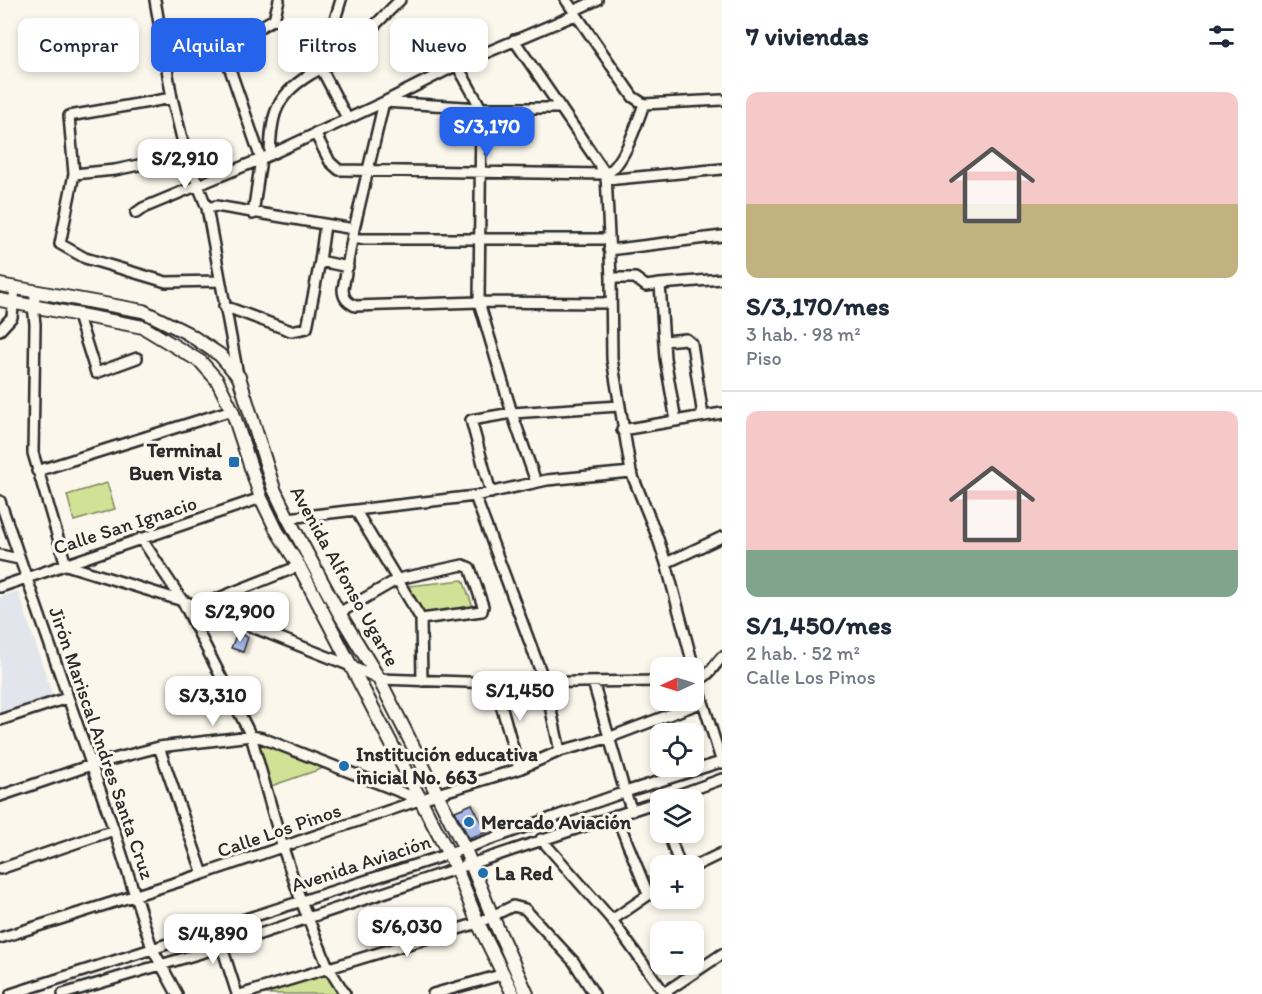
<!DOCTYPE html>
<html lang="es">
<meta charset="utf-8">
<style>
:root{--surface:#fff;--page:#f6f6f7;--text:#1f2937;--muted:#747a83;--line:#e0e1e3;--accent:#2563eb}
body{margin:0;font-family:Itim,sans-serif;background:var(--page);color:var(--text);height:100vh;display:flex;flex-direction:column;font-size:22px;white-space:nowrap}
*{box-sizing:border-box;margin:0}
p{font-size:20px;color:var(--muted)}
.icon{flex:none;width:33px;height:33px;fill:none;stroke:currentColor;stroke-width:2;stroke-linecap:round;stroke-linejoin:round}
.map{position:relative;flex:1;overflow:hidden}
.side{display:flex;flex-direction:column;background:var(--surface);width:540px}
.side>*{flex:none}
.guide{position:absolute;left:18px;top:18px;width:570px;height:54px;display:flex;gap:12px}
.needle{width:39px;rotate:266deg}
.buttons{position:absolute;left:650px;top:657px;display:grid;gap:12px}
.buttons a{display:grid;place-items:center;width:54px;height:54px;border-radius:12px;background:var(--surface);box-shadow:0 3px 9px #0003;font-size:30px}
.price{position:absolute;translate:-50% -51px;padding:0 14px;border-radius:12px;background:#fff;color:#222;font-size:20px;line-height:39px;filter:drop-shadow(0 2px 3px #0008)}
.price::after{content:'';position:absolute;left:50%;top:36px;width:18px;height:14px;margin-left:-9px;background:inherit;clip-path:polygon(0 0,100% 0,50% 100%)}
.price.active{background:var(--accent);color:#fff}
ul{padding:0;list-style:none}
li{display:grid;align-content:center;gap:12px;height:318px;padding:0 24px}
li+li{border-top:2px solid var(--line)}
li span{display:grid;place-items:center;height:186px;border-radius:12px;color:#555}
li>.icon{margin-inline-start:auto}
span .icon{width:108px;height:108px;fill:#fffc;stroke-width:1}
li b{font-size:26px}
h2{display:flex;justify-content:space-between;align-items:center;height:72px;padding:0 24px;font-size:26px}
.chip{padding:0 21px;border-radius:12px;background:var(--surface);box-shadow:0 3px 9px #0003;font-size:21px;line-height:54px}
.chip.active{background:var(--accent);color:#fff}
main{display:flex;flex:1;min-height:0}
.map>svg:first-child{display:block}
</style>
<main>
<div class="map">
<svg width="722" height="994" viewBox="0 0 722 994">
<defs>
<filter id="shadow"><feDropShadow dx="3.5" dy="2" stdDeviation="1.5" flood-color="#0004"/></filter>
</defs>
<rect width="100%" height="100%" fill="#fbf7ec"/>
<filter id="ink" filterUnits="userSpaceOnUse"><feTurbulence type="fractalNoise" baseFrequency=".0167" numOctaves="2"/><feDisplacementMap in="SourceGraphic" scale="12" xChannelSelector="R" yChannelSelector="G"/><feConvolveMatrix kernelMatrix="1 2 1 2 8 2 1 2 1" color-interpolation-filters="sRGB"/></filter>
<g filter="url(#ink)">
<path fill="#e2e5eb" d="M18 591 53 697 0 715V597Z"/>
<path fill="#d1e296" stroke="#7e8660" stroke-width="1.5" d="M107 483 115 509 74 521 67 495Z
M463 580 475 612 424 614 408 586Z
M261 741 327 767 271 786 258 742Z
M330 972 339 994H262Z"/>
<path fill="#a9bae9" stroke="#2b2b2b" stroke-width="1.5" filter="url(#shadow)" d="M237 633 248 637 243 652 231 648Z
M472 804 486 832 469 838 455 811Z"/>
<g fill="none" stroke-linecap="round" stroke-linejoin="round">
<g stroke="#2b2b2b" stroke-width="14">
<path id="minor" d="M155 0 172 98 186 155 207 208 238 375
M566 0 633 97 644 104 722 100
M573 11 597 0
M575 15 457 65 384 102 354 229 343 289C343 298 347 302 355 306L479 302 610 303
M274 19 327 45 341 0
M514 40 606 174 611 278 612 359 631 472 657 536 666 563 703 702 722 763
M223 49 274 19 279 0
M457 65 481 108 479 302 512 413 536 482
M322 70 347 118
M308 76 327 45
M172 98 69 116 74 174 60 244 85 258 166 282 220 281
M315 133 330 162 339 170 606 174C624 165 637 123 644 104
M270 155C271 118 274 97 308 76 319 69 332 64 343 55 363 38 381 19 400 0
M74 174 115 170 186 155
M606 180 722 169
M207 208 216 206 354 229
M136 213 143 208 261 159 223 49 166 59
M253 214 261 159 384 102 481 108H561
M352 239H608
M609 250 722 236
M320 261 348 267
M611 278H635L646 286 660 284 665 358 676 421
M660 284 722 279
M37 292 33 306 35 324 33 453 66 565 199 606 351 666 379 679 495 683 660 681
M224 306 291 331 307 328 320 261 325 225
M77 313 96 373 137 358
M0 330 12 317 15 287
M664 341 686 339 692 344 703 416
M622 430 722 413
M37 471 232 410
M491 493 471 420 512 413 619 406
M475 496 545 683 560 751
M0 501 114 830 152 948 177 994
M356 511 421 619 422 681
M288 518 475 496 547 480 631 472
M141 538 182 600 251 736 283 848 301 901 328 967 345 994
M0 555 19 559
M666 563 722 537
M0 587 261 498
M199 606 299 566
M339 613 398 579 463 565 470 568 483 606 482 611 421 619
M693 680C708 680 713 666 722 657
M593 682 625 792 632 811
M495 683 519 769
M0 720 67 698
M159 747 203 874
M0 796 91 765 159 747 251 736 262 738 421 800
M664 800 722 779
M616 815 648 894
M668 832 680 866
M541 839 612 920 665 994
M693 867 722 853
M0 869 114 830
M612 920 660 887
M216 928 237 994
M0 938 203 874 437 794 519 769 560 751 608 738 703 702
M664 993 722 954
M11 994 449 854 625 792 721 762
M63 994 221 947 660 801
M243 994 478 923 513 906 525 909 574 962 594 994
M433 994 504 974"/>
</g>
<g stroke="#2b2b2b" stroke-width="16">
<path id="major" d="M0 285 143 311 187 333 220 355 239 377 274 489 288 518 339 613 379 679 465 849 492 916 527 994
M0 300 143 327 201 362 217 380 232 410 261 498 277 531 299 566 456 868 478 923 513 994"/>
</g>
<use href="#minor" stroke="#fbf7ec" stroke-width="9"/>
<use href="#major" stroke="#fbf7ec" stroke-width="12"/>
</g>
</g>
<g fill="#1f6fb2" stroke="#fbf7ec" stroke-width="2">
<rect x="228" y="456" width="12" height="12" rx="3"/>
<circle cx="344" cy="766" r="6"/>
<circle cx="469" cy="822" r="6"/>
<circle cx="483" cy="873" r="6"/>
</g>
<g text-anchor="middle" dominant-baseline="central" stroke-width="6" stroke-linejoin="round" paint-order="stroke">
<g font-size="20" font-weight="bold" fill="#2b2b2b" stroke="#fbf7ec" text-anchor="start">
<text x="222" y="450" text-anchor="end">Terminal<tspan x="222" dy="23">Buen Vista</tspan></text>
<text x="356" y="754">Institución educativa<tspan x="356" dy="23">inicial No. 663</tspan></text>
<text x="481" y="822">Mercado Aviación</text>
<text x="495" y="873">La Red</text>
</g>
<g font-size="20" fill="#2b2b2b" stroke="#fbf7ec">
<text transform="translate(125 525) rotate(-18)">Calle San Ignacio</text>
<text transform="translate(345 576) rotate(61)">Avenida Alfonso Ugarte</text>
<text transform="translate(102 743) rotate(71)">Jirón Mariscal Andres Santa Cruz</text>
<text transform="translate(279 830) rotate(-19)">Calle Los Pinos</text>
<text transform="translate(361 863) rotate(-18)">Avenida Aviación</text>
</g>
</g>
</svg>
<div class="buttons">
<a><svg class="needle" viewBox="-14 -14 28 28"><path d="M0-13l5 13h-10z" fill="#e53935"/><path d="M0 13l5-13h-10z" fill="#747a83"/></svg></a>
<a><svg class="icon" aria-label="locate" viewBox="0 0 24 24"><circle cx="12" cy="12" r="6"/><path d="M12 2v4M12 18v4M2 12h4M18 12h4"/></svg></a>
<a><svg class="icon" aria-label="layers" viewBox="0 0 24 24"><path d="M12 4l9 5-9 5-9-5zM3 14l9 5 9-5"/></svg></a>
<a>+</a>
<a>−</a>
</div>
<b class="price active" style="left:487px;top:158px">S/3,170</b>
<b class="price" style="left:185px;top:190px">S/2,910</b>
<b class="price" style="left:240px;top:643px">S/2,900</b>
<b class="price" style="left:520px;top:722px">S/1,450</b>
<b class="price" style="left:213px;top:727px">S/3,310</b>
<b class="price" style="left:407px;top:958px">S/6,030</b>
<b class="price" style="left:213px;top:965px">S/4,890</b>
<div class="guide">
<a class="chip">Comprar</a>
<a class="chip active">Alquilar</a>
<a class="chip">Filtros</a>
<a class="chip">Nuevo</a>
</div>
</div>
<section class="side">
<h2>7 viviendas<svg class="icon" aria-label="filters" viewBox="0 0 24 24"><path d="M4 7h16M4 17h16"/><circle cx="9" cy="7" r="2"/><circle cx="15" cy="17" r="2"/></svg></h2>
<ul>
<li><span style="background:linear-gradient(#f6c9c9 60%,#c2b280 0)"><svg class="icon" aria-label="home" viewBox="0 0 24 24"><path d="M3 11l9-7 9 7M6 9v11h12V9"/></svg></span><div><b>S/3,170/mes</b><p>3 hab. · 98 m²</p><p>Piso</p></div></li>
<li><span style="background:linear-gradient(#f6c9c9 75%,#7fa58c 0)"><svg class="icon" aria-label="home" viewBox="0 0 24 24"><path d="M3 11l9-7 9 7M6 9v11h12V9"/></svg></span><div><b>S/1,450/mes</b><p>2 hab. · 52 m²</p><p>Calle Los Pinos</p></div></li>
</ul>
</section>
</main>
